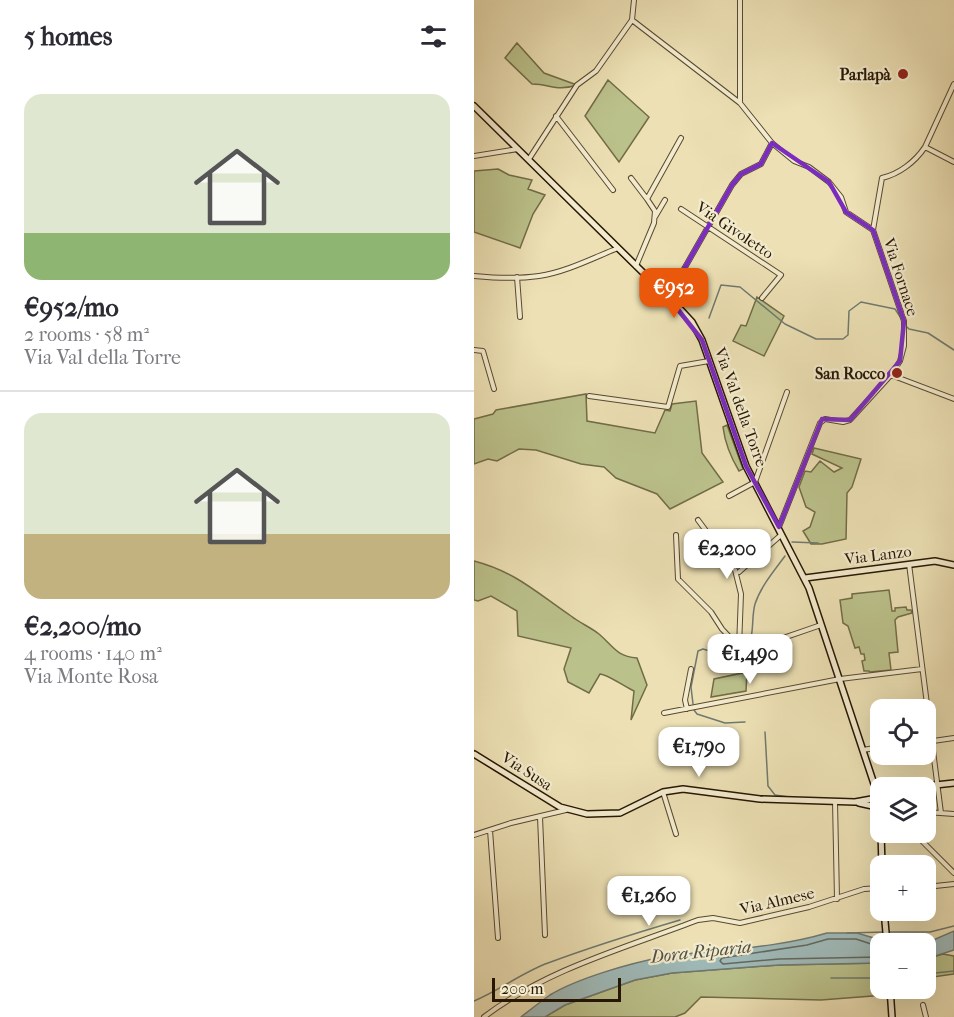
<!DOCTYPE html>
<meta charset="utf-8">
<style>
:root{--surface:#fff;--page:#f2f2f3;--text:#2b2b33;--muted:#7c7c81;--line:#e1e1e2;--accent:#ea580c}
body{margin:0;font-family:"IM FELL French Canon",serif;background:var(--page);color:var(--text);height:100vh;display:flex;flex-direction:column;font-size:22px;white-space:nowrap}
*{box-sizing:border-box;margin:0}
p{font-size:20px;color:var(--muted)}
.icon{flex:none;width:33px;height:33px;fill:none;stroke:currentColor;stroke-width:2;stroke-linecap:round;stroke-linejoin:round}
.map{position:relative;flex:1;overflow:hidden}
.panel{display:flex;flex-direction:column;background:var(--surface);width:474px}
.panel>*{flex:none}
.fabs{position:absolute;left:396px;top:699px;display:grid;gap:12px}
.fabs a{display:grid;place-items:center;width:66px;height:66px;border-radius:12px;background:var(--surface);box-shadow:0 6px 24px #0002;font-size:30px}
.scale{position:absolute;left:18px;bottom:15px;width:129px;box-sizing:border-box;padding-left:6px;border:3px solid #271703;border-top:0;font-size:16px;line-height:21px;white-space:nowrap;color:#271703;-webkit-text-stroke:4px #f3ebce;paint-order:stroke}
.price{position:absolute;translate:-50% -51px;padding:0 14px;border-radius:12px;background:#fff;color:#222;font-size:20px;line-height:39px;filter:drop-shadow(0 2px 3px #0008)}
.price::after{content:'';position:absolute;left:50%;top:36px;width:18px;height:14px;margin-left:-9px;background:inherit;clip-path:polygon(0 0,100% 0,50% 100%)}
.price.active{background:var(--accent);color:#fff}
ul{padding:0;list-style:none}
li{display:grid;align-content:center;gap:12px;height:318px;padding:0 24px}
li+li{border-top:2px solid var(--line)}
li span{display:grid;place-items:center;height:186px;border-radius:18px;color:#555}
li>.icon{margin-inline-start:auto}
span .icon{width:108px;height:108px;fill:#fffc;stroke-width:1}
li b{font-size:26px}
h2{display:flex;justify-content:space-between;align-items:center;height:72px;padding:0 24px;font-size:26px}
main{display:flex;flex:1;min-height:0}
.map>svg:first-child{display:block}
</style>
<main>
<section class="panel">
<h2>5 homes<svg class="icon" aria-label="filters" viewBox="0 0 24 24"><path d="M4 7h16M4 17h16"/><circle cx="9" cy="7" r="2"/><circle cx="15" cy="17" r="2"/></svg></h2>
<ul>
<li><span style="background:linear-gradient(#dfe7d0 75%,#8fb573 0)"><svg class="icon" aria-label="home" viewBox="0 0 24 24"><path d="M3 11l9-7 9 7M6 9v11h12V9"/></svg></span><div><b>€952/mo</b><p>2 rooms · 58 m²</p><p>Via Val della Torre</p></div></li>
<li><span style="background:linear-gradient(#dfe7d0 65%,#c2b280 0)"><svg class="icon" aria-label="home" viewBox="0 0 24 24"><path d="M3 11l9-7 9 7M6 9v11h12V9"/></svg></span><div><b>€2,200/mo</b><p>4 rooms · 140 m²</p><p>Via Monte Rosa</p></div></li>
</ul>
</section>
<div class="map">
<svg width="480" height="1017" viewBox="0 0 480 1017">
<rect width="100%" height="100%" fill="#ece0b4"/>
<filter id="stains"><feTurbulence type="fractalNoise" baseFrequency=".00333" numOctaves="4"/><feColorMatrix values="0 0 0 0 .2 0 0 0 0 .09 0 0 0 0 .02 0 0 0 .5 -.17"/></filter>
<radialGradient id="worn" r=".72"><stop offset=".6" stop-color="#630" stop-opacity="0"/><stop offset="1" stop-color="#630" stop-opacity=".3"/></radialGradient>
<path fill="#bbc18b" stroke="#716c47" stroke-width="1.5" d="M43 43 70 73 103 85C82 92 77 84 58 84L31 58Z
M134 80 175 117 145 162 111 116Z
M24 169 35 175 58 180 54 189 71 195 59 214 46 248 0 232V171Z
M283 297 310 316 290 356 259 341 267 325 272 326Z
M112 394 113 421 181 433 191 410 196 411 198 404 222 401 228 453 249 482 196 509 183 494 142 478 130 467 107 464 62 450 45 449 23 461 14 459 0 464V419L19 414 22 410Z
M253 425 269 469 265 471C256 456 251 444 249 427Z
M340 448 387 459 378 487 373 493 372 539 348 544H337L329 531 336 527 341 512 332 507 325 487 331 471 337 472 346 461 360 472 368 468 338 454Z
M0 561C42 572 63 593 97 616 106 623 116 627 125 634 140 647 142 656 163 658L173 685 157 720 160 691C151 687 133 674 126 674L115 693 94 682 90 669 97 648 44 636 43 611 17 596 4 601 0 600Z
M415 590 418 611H421V608L432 607 433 610H437L438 613 424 617 421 620 424 652 415 653 417 670 396 672 395 671H390L388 661 391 660 390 654H387L385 647 381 648 374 626 369 623 366 600 378 598V594Z
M273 672 272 691 237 697 240 679Z
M469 954 480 956V974L452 978V959Z
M406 963V988L410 989 411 995 347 1000 227 997 211 1013 201 1017H71L91 1005 161 980 198 973 305 965Z"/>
<path fill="#9fbab9" stroke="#6f7970" stroke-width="1.5" d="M480 931V950L452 959V944L442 943 457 941Z
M353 933H383L417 943 406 944V963L305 965 198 973 161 980 91 1005 71 1017H47C56 1010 66 1002 76 995 104 978 157 963 189 957 245 949 299 949 353 933Z"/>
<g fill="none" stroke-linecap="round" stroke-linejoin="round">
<path stroke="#63685e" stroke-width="1.5" d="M406 947 382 939H354L333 945 248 958 246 961 249 964 305 959 406 957"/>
<path stroke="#6f7970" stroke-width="1.5" d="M235 318 247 285 266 287 311 324 342 339H369L374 335 375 311 387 302 421 309 427 318
M433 327 435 329 454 333 480 350
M318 542 344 543
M273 646C281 635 277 618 281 604 287 586 300 571 311 556
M219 704 217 687 224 651 229 649 242 653 263 650
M220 710 223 714 251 723 271 722
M291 732 294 786 301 795 315 797
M415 932H456L480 926
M373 933 411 932
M452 974 480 971
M357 978H406
M0 1001C26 990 49 972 74 963 117 947 162 933 206 920"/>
<g stroke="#58492f" stroke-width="6">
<path id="street" d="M266 0V103L298 143 320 161 335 167 355 182 367 197 372 212 399 230
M158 20 266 103
M82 116 139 190
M451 147 480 84
M0 156 44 149
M55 159 103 85 122 71 158 20 160 0
M157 178 173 199
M207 209 307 275 288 298
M181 217 191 200
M162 266 180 223 181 211 173 199 207 138
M0 276C21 278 44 279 65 276 92 272 119 258 144 248
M43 277 46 317
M194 297 258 185 267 174 287 164 298 143
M0 350 9 351 20 389
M417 375 480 399
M115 396 194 407 206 366 235 361
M255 496 281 482 313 392
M224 520 261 570 267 594 265 647
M305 527 346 423 351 419 369 422 376 420 417 375 426 361 430 346V321L399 230 408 178C425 174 441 162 451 147L480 162
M202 535 204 579 237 612 248 629 265 647 280 648 347 625
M263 538 280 560
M435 564 467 813
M265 572 307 535
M213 709 211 700 217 669
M190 713 366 679 448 669
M452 742 480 738
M389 750 406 747
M189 792 202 834
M361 801 363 899
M452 812 480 814
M66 817 71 935
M16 830 24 938
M439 832 480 873
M0 835 37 823 92 810
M452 887 480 884
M449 1005 452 1017
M10 1017C73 969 151 948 224 920L239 918 266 923 335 907 390 889 406 888"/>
</g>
<g stroke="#271703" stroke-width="8">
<path id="secondary" d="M0 106 206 309 218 322 228 340 272 466 335 588 404 796
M331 578 461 561 480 565
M0 754 86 807 113 814 146 813 189 792 209 789 286 799 381 802 403 798
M434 788 480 783
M404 796 402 804 406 813
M385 803 403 807
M407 832 408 866
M410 910 413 944
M416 988 418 1017"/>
</g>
<use href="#street" stroke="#f3ebce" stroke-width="4"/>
<use href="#secondary" stroke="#f3ebce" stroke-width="5"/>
</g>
<path fill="none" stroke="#7b2cbf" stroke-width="4.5" stroke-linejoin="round" d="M298 143 355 182 372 212 399 230 430 321 426 361 376 420 348 419 305 527 272 466 228 340 194 297 258 185 267 174 287 164Z"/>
<g fill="#8f2418" stroke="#f3ebce" stroke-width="2">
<circle cx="429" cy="74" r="6"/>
<circle cx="423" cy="373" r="6"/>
</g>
<g text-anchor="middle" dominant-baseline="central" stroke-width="4.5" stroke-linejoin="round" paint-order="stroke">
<g font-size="16" font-weight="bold" fill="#271703" stroke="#f3ebce" text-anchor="end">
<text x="417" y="74">Parlapà</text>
<text x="411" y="373">San Rocco</text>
</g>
<g font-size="16" fill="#271703" stroke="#f3ebce">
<text transform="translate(261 230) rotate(34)">Via Givoletto</text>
<text transform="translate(427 277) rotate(72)">Via Fornace</text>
<text transform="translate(267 407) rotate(70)">Via Val della Torre</text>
<text transform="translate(404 555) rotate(-7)">Via Lanzo</text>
<text transform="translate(53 771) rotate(33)">Via Susa</text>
<text transform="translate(303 901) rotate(-13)">Via Almese</text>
</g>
<g font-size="18" font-style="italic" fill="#515043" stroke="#f3ebce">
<text transform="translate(227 952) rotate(-6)">Dora Riparia</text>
</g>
</g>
<rect width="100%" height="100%" filter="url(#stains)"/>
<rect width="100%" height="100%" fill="url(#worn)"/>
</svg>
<div class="fabs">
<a><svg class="icon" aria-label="locate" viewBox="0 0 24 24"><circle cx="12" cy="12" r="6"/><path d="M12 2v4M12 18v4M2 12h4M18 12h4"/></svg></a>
<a><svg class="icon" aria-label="layers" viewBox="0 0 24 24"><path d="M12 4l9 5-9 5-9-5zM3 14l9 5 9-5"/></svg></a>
<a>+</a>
<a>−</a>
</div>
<div class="scale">200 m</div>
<b class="price active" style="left:200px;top:319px">€952</b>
<b class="price" style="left:253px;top:580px">€2,200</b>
<b class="price" style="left:276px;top:685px">€1,490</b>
<b class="price" style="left:225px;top:778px">€1,790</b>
<b class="price" style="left:175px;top:927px">€1,260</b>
</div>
</main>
